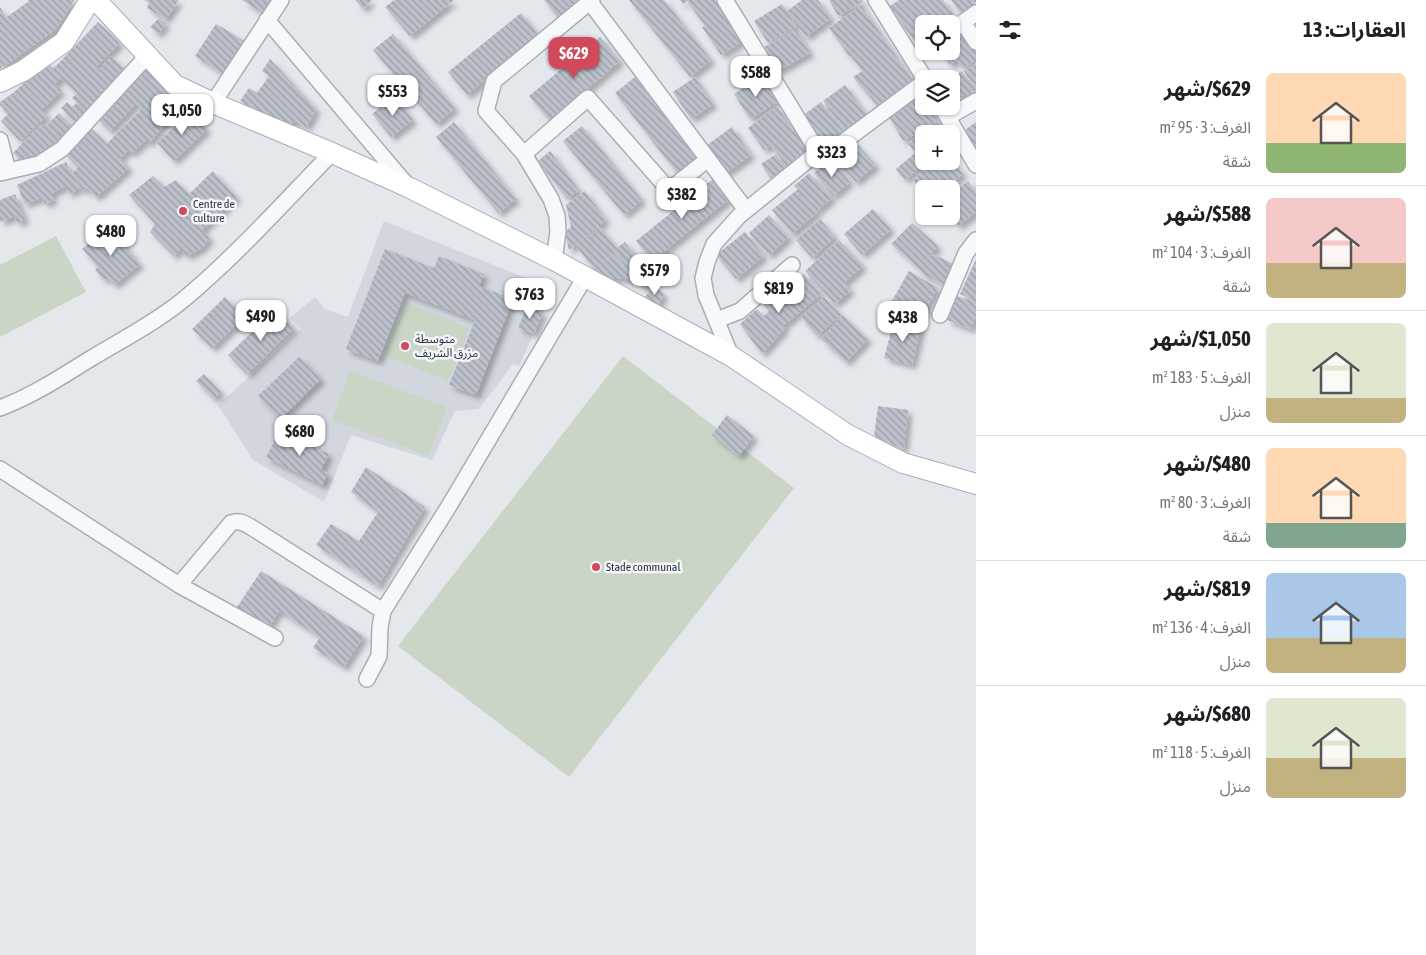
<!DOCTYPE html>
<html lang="ar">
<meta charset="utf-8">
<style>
:root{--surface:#fff;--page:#f6f6f6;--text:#202124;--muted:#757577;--line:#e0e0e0;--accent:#d1495b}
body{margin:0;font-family:"Asap Condensed","Noto Sans Arabic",sans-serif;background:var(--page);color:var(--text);direction:rtl;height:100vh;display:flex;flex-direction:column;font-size:19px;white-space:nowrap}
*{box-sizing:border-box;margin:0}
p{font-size:16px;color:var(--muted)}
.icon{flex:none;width:28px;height:28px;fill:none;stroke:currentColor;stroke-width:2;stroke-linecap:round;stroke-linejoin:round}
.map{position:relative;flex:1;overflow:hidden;direction:ltr}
.side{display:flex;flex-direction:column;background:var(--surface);width:450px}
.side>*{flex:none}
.buttons{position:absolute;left:915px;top:15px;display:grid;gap:10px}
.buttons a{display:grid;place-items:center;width:45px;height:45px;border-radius:8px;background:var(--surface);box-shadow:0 1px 4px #0004;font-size:25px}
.price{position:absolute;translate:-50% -42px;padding:0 11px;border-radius:10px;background:#fff;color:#222;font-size:16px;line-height:32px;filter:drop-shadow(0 1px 2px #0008)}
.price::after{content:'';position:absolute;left:50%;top:30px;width:15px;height:11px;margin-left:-8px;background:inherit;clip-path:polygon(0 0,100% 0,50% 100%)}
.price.active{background:var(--accent);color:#fff}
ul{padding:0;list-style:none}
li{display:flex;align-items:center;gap:15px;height:125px;padding:0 20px}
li+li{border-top:1px solid var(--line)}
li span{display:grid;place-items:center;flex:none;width:140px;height:100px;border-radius:8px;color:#555}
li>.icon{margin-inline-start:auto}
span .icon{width:60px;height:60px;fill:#fffc;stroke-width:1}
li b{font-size:21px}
h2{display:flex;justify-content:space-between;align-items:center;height:60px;padding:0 20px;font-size:21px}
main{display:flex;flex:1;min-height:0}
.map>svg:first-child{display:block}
</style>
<main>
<section class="side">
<h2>العقارات: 13<svg class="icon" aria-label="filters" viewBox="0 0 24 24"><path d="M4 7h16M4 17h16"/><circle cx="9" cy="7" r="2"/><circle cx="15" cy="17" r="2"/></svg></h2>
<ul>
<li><span style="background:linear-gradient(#ffd9b3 70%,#8fb573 0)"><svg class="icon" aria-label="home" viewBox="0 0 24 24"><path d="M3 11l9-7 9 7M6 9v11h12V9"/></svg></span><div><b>$629/شهر</b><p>الغرف: 3 · 95 m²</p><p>شقة</p></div></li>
<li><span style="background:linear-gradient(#f6c9c9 65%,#c2b280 0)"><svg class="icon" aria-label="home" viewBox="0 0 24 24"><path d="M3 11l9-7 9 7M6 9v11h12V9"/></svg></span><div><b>$588/شهر</b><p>الغرف: 3 · 104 m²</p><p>شقة</p></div></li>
<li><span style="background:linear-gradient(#dfe7d0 75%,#c2b280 0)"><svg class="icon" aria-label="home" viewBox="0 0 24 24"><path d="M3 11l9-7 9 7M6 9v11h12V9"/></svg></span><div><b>$1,050/شهر</b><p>الغرف: 5 · 183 m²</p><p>منزل</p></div></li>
<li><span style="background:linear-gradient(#ffd9b3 75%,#7fa58c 0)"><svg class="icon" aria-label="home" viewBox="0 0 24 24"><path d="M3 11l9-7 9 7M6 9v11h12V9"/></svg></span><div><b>$480/شهر</b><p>الغرف: 3 · 80 m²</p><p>شقة</p></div></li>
<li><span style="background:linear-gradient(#a9c7e8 65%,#c2b280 0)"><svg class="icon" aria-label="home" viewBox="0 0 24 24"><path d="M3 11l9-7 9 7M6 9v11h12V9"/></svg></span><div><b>$819/شهر</b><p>الغرف: 4 · 136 m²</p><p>منزل</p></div></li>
<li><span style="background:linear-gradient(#dfe7d0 60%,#c2b280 0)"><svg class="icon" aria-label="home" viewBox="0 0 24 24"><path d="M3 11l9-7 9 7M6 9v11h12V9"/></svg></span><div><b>$680/شهر</b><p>الغرف: 5 · 118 m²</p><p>منزل</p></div></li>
</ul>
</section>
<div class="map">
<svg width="976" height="955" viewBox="0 0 976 955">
<defs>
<pattern id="building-back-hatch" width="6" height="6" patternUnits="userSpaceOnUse" patternTransform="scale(1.25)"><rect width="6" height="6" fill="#bbc0ca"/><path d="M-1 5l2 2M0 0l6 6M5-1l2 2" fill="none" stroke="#989da6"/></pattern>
<filter id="shadow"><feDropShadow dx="4.5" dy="4.5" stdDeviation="2.5" flood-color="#0004"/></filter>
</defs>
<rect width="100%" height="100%" fill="#e4e7ec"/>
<path fill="#d2d6de" d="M384 221 536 282 534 303 544 311 519 366 513 364 479 409 455 411 432 460 351 435 324 502 253 460 218 405 301 329 290 318 315 297 325 309 348 317Z"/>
<path fill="#c9d6c5" d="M56 236 86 292 0 337V265Z
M406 302 470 328 448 381 384 355Z
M623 356 794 488 569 777 398 646Z
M350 371 447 407 429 456 332 420Z"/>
<path fill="url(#building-back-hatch)" filter="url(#shadow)" d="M28 0H75L55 30 0 69V7L7 17 29 1Z
M144 0H179L166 19 147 8 149 3Z
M242 0H273L264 14Z
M355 0H372L363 9Z
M394 0H454L410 36 385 7Z
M544 0H584L560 20Z
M629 0H664L711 60 690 77Z
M680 0H715L743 41 721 55 702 27 705 26 687 1 683 4Z
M802 0H818L831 18 806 37 788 13 796 27 768 43 754 21 782 4 787 11Z
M829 0H862L863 2 838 16Z
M899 0H943L959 24H924V48L920 50 890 6Z
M951 0H976V3L962 15Z
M861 5 914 82 879 108 853 77 862 71 851 56H849L829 28Z
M521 13 539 35 467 95 448 72Z
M159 18 166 24 158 34 150 27Z
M98 22 120 43 96 67 100 70 110 56 124 68 99 97 78 125 61 108 67 102 72 107 77 103 72 98 77 93 61 78 55 84 61 91 41 110 47 116 20 141 1 121 8 114 0 105V102L13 93 47 62 53 69Z
M216 24 244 41 223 74 195 56Z
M961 28 976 48V60L963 69 957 60 950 65 940 51H951V35Z
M796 29 810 53 778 71 764 47Z
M393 34 455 108 436 124 373 50Z
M600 37 620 61 550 121 529 96Z
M270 59 316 109 307 127 295 121 287 126 263 117 240 101 249 88 257 93 269 76 262 71Z
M976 63V89L964 71Z
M146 69 183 103 149 143 146 140 132 153 129 150 120 158 129 168 96 197 87 188 83 191 73 175 80 188 69 194 65 186 51 194 54 200 45 204 41 198 25 204 17 185 66 162 72 174 78 167 65 154 91 128 107 144 115 135 142 109 136 104 110 131 97 119Z
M962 71 976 91 965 96 955 95 951 90V78Z
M635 77 698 157 677 173 615 93Z
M695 77 713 104 691 119 673 92Z
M761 77 777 102 750 119 734 94Z
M845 85 867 115 845 131 823 101Z
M921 93 924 97V106H929L938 121 903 141 887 113Z
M394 96 413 120 391 137 372 114Z
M821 102 845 133 825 148 801 117Z
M777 106 793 129 764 150 748 128Z
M190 112 207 129 174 161 157 143Z
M59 113 72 126 57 140 61 142 51 152 24 164 13 153 41 124 45 127Z
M454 122 516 199 498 213 436 137Z
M976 122V152L962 132Z
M582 126 642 200 624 215 563 141Z
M732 127 751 155 723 175 704 147Z
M794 129 813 154 791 171 771 146Z
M919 135 924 138V160L908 144Z
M853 140 876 165 856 182 833 158Z
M550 151 579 190 567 199 538 161Z
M915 153 924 164 905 180 896 169Z
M776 154 786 170 772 180 761 164Z
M831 159 850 182 833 196 814 173Z
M925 161H952L963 173 948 189H924V190L913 181 928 164Z
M213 171 237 197 202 230 210 238 202 248 187 256 180 249 174 256 150 232 155 224 129 195 153 176 164 187 176 180 189 194Z
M809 173 832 198 817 211 802 194 817 213 792 234 772 210 798 189 794 186Z
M713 179 729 199 652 261 636 241Z
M968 181 976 192V212L958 226 951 217V194Z
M585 191 606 220 569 250 565 232 571 227 566 205Z
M15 194 25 220 17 223 15 216 0 222V200Z
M873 209 891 229 862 255 844 234Z
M769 215 789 237 769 255 749 233Z
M820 219 835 237 812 258 796 240Z
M912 223 938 246 919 266 933 254 955 265 948 287 923 274 917 267 891 244Z
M110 227 140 264 114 285 108 278 104 280 95 270 98 267 82 249Z
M600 227 617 248 625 242 654 280 643 289 615 253 602 263 615 255 633 279H605L587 274 594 269 576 246Z
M745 232 764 256 736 279 716 255Z
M839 240 863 266 844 283 851 290 835 304 805 271Z
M385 249 434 268 439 256 484 274 479 286 513 299 476 395 449 385 475 320 405 293 378 361 346 349Z
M976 259V301L960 294Z
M909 271 938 288 917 324 888 308Z
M804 274 821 294 783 326 785 328 762 354 740 324 757 309 764 316 769 311 761 301 771 292 780 302 798 287 794 278Z
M654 286 664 294 659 305 645 297Z
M957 296 976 303V316L971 329 947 320Z
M225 297 244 317 212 348 192 329Z
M824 297 841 315 817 336 801 317Z
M527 306 543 312 534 334 518 328Z
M276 309 294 328 247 374 228 355Z
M843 315 868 339 846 362 821 339Z
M894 321 921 328 912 365 884 358Z
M299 357 321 379 280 419 258 396Z
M204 374 221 392 214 399 196 381Z
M878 406 908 410 904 449 874 437Z
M727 415 754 436 739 456 712 435Z
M288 433 329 454 321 470 328 473 322 485 266 457 277 436 285 439Z
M366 467 425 507 378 586 316 545 331 524 359 541 378 512 351 492Z
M261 571 364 636 344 667 313 648 320 637 279 611 269 627 237 607Z"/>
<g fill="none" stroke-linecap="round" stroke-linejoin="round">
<g stroke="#a9aeb7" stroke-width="18">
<path id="street" d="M725 0 818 152 739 216 714 244 707 262 703 278 706 295 731 356
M876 0 925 79
M590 2 746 210
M267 20 407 185
M963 22 976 42
M951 31 976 13
M213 103 281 0
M941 106 976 165
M948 117 976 101
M0 140 8 171
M818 152 827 154 924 82
M524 154 588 98 669 190 708 159
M0 173 39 164 62 149 148 55
M554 260 558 232 557 216 551 199 524 154 486 111 494 81 592 0
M940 315 966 253 976 240
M717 320 740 311 792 265
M0 408C32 396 61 377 90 359 121 340 155 323 183 300 237 255 283 203 332 153
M0 469 179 585 275 638
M179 585 231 523C239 520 244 523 251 527L383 611
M367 679 379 656 380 627 383 611 449 506 585 277"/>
</g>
<g stroke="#a9aeb7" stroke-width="22">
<path id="secondary" d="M96 0 175 85 213 103 332 153 410 188 554 260 731 356 848 435 903 463 976 484
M0 82 23 71 64 42 90 0"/>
</g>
<use href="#street" stroke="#f7f8fa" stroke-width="15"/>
<use href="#secondary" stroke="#fff" stroke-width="20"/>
</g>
<g fill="#d1495b" stroke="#f4f6f9" stroke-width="2">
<circle cx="183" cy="211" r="5"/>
<circle cx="405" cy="346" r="5"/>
<circle cx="596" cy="567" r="5"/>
</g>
<g text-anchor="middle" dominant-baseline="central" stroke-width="5" stroke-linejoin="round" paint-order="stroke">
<g font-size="12" fill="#2b3445" stroke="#f4f6f9" text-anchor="start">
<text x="193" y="204">Centre de<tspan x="193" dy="14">culture</tspan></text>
<text x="415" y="339">متوسطة<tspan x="415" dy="14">مزرق الشريف</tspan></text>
<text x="606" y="567">Stade communal</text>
</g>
</g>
</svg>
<div class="buttons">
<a><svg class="icon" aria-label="locate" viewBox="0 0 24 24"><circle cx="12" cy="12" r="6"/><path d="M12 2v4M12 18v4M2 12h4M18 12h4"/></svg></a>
<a><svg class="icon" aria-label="layers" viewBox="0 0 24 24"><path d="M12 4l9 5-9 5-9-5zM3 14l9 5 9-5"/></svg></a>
<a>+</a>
<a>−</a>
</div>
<b class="price active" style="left:574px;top:79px">$629</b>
<b class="price" style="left:756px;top:98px">$588</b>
<b class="price" style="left:393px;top:117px">$553</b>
<b class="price" style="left:182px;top:136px">$1,050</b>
<b class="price" style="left:832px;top:178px">$323</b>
<b class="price" style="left:682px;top:220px">$382</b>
<b class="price" style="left:111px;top:257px">$480</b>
<b class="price" style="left:655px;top:296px">$579</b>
<b class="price" style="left:779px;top:314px">$819</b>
<b class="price" style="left:530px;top:320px">$763</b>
<b class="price" style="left:261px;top:342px">$490</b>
<b class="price" style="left:903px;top:343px">$438</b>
<b class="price" style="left:300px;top:457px">$680</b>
</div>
</main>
